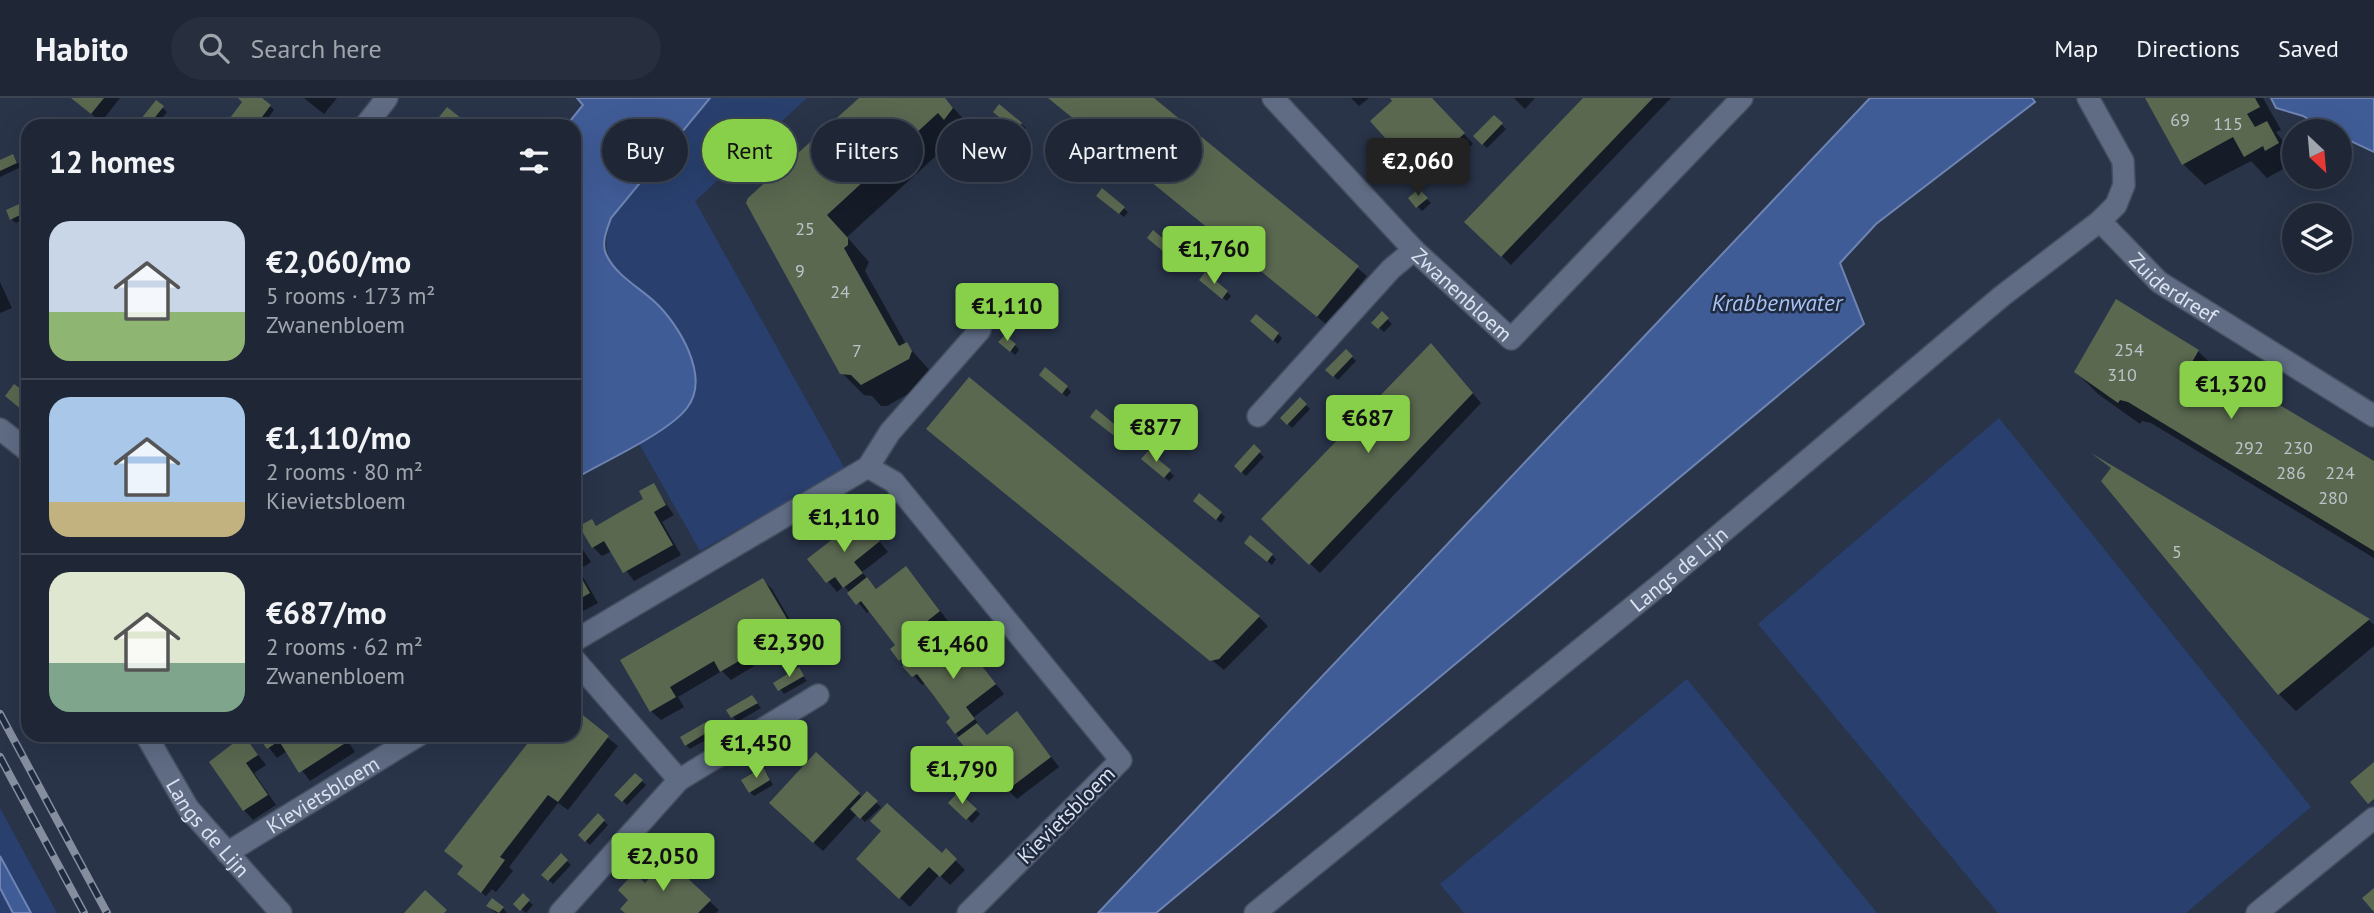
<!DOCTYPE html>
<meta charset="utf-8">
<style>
:root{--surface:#1f2737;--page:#272f3f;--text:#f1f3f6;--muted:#a1a5ad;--line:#3c4452;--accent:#88cf4a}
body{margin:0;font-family:"PT Sans",sans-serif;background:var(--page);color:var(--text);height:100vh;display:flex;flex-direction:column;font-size:26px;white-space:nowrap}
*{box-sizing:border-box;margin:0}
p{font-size:23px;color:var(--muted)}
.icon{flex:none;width:38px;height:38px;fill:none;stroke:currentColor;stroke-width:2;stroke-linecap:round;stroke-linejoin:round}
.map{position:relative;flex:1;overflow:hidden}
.drawer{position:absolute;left:21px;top:21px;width:560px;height:623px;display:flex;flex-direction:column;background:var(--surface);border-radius:21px;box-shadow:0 7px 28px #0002,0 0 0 2px var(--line)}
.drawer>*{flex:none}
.hud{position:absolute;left:602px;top:21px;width:665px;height:63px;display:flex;gap:14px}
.needle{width:46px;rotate:154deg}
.tools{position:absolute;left:2282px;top:21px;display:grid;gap:14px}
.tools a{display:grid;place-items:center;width:70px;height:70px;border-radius:50%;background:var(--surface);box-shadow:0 7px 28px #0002,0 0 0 2px var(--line);font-size:35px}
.price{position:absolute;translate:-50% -60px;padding:0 16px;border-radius:7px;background:var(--accent);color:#111;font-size:23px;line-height:46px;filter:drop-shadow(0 2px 4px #0008)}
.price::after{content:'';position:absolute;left:50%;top:42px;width:21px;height:16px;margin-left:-10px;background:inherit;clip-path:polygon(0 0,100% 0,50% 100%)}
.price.on{background:#222;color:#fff}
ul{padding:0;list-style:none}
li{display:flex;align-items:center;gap:21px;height:175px;padding:0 28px}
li+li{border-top:2px solid var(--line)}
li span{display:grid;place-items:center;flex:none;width:196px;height:140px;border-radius:21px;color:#555}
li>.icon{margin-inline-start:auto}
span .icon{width:84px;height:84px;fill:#fffc;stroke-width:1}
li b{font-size:30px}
h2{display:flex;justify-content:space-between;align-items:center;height:84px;padding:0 28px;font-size:30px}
.tag{padding:0 24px;border-radius:32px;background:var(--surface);box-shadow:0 7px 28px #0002,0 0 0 2px var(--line);font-size:24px;line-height:63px}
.tag.on{background:var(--accent);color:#111}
header{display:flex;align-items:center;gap:42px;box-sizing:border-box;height:98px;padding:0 35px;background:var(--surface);border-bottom:2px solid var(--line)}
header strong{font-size:33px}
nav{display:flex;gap:38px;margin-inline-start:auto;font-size:24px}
.search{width:490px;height:63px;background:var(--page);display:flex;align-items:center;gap:18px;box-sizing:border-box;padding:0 24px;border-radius:38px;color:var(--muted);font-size:26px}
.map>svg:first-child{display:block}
</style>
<header>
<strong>Habito</strong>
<div class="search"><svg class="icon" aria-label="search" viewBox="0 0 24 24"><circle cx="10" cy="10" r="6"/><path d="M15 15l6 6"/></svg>Search here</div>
<nav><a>Map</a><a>Directions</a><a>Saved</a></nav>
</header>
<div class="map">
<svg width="2374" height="815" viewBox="0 0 2374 815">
<rect width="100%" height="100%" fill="#293449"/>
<path fill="#29406f" d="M710 0H807L695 103 845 371 700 453 638 344 678 319 688 308C686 291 682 240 675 227 648 182 590 184 611 120Z
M1999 320 2311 709 2186 815H1998L1758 526Z
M1687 581 1877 815H1464L1440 786Z
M0 710 57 815H0Z"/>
<path fill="#405c97" stroke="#6e84b2" stroke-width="2" d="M577 0H710L611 120C607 131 601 145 606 156 616 178 639 189 656 205 679 227 711 279 687 310 668 335 603 364 574 381V28H566L583 7Z
M1870 0H2032L2035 4 1876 126 1840 165 1864 226 1156 815H1098Z
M2271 0H2374V54L2340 38V33H2328L2303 18 2276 10Z
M0 758 31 815H13L0 790Z"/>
<path fill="#0007" d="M72 0H120L101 24Z
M240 0H259L270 8 274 12 265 24 270 28H226L244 4Z
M304 0H337L324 16Z
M861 0H944L973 31V36L967 43 960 36 847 139 869 164 865 173 906 246 933 276 931 283 887 308H881L872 298 864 297 842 275 749 103Z
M1050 0H1152L1367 178 1327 227Z
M1351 0H1369L1359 8Z
M1392 0H1431L1473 46 1457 59 1468 70 1460 78 1441 54 1418 74 1409 64Z
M1514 0H1535L1525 11Z
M1586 0H1671L1511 167 1467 124Z
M2147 0H2263L2281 32 2276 34 2294 57V71L2289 74 2285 70 2267 80 2251 63 2205 87 2183 66Z
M1000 9 1026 30 1021 36 1000 18Z
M163 10 167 14 156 28H142Z
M1494 19 1506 31 1487 50 1475 38Z
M13 58 21 69 0 79V64Z
M1051 60 1073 68 1077 72 1072 77Z
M1102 93 1128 114 1124 119 1102 102Z
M1419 93 1431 105 1422 113 1410 101Z
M28 104V119L16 125 11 121Z
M1154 144 1175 152 1179 156 1175 161Z
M0 184 12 210 0 215Z
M1205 186 1227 194 1231 198 1227 203Z
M1382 216 1392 226 1384 234 1374 225Z
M1256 228 1278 236 1282 240 1278 246Z
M1015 247 1019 252 1015 257 1005 248Z
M1346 253 1356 263 1338 282 1328 272Z
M2198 253 2217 272 2374 365V460L2151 325 2142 323 2140 326 2098 296 2076 274Z
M1440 257 1481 305 1320 475 1263 421Z
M969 281 1259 519 1268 528 1224 572 938 340Z
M1045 281 1067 289 1071 294 1067 299Z
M1300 301 1310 311 1292 330 1282 320Z
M1096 314 1122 335 1118 340 1096 323Z
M1254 349 1264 359 1246 378 1236 368Z
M1148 365 1169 373 1174 378 1169 383Z
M2113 370 2369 522 2374 527V548L2296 613 2279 596Z
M653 387 674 417 662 424 681 457 634 483 612 453 602 458 593 449 592 423 598 429 645 401Z
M1199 407 1221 415 1225 419 1221 425Z
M861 421 888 454 862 474 877 492 915 480 948 523 919 546 926 558 933 565 961 543 1004 596 974 619 982 632 988 638 1017 615 1059 669 1017 701 998 682 990 687 981 678 956 635 953 620 926 585 922 587 900 562 897 547 870 512 867 515 844 488 837 494 809 461Z
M574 438 591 464 579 472 598 505 574 518Z
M1251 449 1272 457 1276 461 1272 467Z
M763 482 772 491 801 541 778 555 769 546 748 558 754 568 731 582 722 573 678 599 684 609 661 622 651 613 622 563Z
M799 572 807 583 784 596 776 585Z
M756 603 761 610 737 624 729 612Z
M574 613 618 648 568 712 558 705 509 769 513 773 496 794 492 791 486 798 463 780 464 769 446 753 536 637H574Z
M706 626 714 637 690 651 686 647Z
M259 637H344L355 654 310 683 287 653 277 660Z
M244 639 266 667 254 675 276 707 253 722 244 712Z
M816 656 863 700 867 696 881 709 865 724 857 716 823 753 780 714Z
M767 676 773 687 754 698 750 694Z
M635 677 646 687 627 707 617 697Z
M958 696 980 716 972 725 951 705Z
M598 717 608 727 590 747 580 737Z
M946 753 965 772 950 787 939 777 910 809 867 770 942 757Z
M561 757 571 767 553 786 543 777Z
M667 763 719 812 716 815H627L645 787Z
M523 798 533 807 526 815 515 806Z
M492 802 503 810 507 815H496L488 808Z"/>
<path fill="#5a6850" d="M71 0H104L91 16Z
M238 0H262L271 7 262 19 273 28H224L242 4Z
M859 0H945L953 10 944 22 938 15 827 117 848 140V147L844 150 899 248 907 244 912 253 909 261 861 287 851 277 840 276 746 105 748 100Z
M1048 0H1154L1359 168 1317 219Z
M1390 0H1432L1465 35 1441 57 1431 45 1408 66 1370 23 1392 3Z
M1583 0H1653L1501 159 1464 124Z
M2145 0H2255L2260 9 2247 16 2255 29 2267 23 2279 45 2265 53 2263 48 2244 59 2233 39 2182 67Z
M156 2 164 8 148 28H140L137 26Z
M999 6 1022 25 1016 33 993 14Z
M447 9 471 28H432Z
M1494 17 1503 25 1482 47 1473 38Z
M1051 48 1074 67 1067 74 1044 56Z
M13 56 17 65 0 73V62Z
M1456 56 1465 64 1455 76 1445 66Z
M1102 90 1125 109 1119 116 1096 98Z
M1419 91 1428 100 1416 110 1408 100Z
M28 102V113L10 122 6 112Z
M1153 132 1176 151 1170 159 1147 140Z
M1205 174 1228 193 1222 201 1199 182Z
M2116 201 2199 252 2192 264 2203 270 2207 264 2374 363V453L2128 304 2120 302 2118 305 2074 274Z
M1382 213 1389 220 1378 231 1371 225Z
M1256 216 1279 235 1273 243 1250 223Z
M1005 237 1016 246 1010 254 998 244Z
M1431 245 1473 295 1309 467 1261 421Z
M1346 251 1353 258 1333 279 1325 272Z
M1045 269 1068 288 1062 296 1039 277Z
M969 279 1260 518 1219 561 1210 563 926 331Z
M14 286 28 296V317L5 298Z
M1300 299 1307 306 1287 327 1280 320Z
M1096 311 1119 330 1113 337 1090 319Z
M1254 346 1261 353 1241 375 1234 368Z
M1148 353 1171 372 1164 380 1141 361Z
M2091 355 2370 521 2278 597 2101 383 2111 370Z
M654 385 666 407 654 414 673 447 623 475 604 443 592 450 579 428 592 421 596 428 620 414 643 401 639 393Z
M1199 395 1222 414 1216 422 1193 403Z
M861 419 880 443 854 464 863 475 843 490 835 479 826 485 807 461Z
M1250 437 1273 456 1267 464 1244 445Z
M574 438 583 455 574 460Z
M574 467 590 495 574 504Z
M906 468 940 513 911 536 919 548 899 563 890 551 895 547 861 503 856 507 847 495 867 479 876 491Z
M763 480 793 531 767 546 761 536 740 548 746 559 720 574 714 563 670 589 676 599 650 614 620 562Z
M961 541 996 586 966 609 975 621 955 636 946 624 950 620 934 598 917 576 912 579 902 568 923 552 931 563Z
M799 569 804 578 778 593 773 585Z
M752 597 758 605 731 620 726 612Z
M574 610 609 638 558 704 548 697 500 759 505 762 481 795 457 776 463 768 444 753 534 637H574Z
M1017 613 1051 659 1006 693 990 672 980 679 962 656 967 652 957 640 977 625 987 637Z
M706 624 711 632 685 648 680 639Z
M244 637 258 657 246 665 268 697 243 713 209 664Z
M257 637H343L347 644 299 675 279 643 267 651Z
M816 654 860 695 813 745 769 705Z
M2374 664V701L2368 706 2350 684Z
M763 669 770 682 749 695 741 682Z
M635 675 643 682 622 704 614 697Z
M867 693 878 703 860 721 850 711Z
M958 694 977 711 966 722 948 705Z
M887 705 942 755 946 750 957 761 940 779 929 769 899 801 856 761 881 733 870 723Z
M598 715 605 722 585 744 578 737Z
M561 755 568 762 548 783 541 777Z
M667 761 711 802 698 815H625L620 811 628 802 618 792 634 775 645 785Z
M2374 790V814L2362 800Z
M425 792 447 812 444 815H404Z
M523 795 530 802 520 813 513 806Z
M492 800 504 809 499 815 486 808Z"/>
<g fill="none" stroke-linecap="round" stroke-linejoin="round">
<g stroke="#464f61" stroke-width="24">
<g id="minor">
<path id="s1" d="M1273 0 1414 152 1511 241 1742 0"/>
<path d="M365 28 387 0"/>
<path id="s2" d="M2100 123 2159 184 2374 318"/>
<path d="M1258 318 1391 171 1414 152"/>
<path d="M0 331 28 353"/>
<path d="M868 369 890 334 980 232"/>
<path d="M574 543 868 369 894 384 1121 662 968 815"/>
<path d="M574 561 679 682"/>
<path id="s3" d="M146 637 188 710 281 815"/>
<path id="s4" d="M227 755 419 637"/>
<path d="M560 815 679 682 818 597"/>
<path id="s5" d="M1255 815 1667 481 2002 198 2100 123 2116 107 2124 87 2123 63 2088 0"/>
<path d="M2257 815 2374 720"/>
</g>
</g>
<use href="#minor" stroke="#5f6c84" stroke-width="21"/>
<g stroke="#858e9f" stroke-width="8">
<path id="rail" d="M0 616 107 815
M0 659 84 815"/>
</g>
<use href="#rail" stroke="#202a3f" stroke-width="5" stroke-dasharray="16" stroke-linecap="butt"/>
</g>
<g text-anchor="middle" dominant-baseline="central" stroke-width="5" stroke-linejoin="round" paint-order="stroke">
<g font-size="18" fill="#bbc4c8">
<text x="2180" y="21">69</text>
<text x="2228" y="25">115</text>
<text x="805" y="130">25</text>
<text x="800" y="172">9</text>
<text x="840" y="193">24</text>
<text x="2129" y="251">254</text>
<text x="857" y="252">7</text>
<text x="2122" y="276">310</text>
<text x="2249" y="349">292</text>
<text x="2298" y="349">230</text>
<text x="2291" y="374">286</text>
<text x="2340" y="374">224</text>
<text x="2333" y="399">280</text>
<text x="2177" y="453">5</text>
</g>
<g font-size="21" fill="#dbe2f0" stroke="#202a3f">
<text stroke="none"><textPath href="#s2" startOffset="100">Zuiderdreef</textPath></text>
<text stroke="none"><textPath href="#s1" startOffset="273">Zwanenbloem</textPath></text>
<text stroke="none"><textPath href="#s5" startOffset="546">Langs de Lijn</textPath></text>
<text stroke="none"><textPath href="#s4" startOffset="112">Kievietsbloem</textPath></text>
<text transform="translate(1066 717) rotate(-45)">Kievietsbloem</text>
<text stroke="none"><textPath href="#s3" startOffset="112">Langs de Lijn</textPath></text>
</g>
<g font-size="23" font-style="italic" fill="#a7c2f5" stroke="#202a3f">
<text x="1777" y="204">Krabbenwater</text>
</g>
</g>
</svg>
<div class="tools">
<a><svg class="needle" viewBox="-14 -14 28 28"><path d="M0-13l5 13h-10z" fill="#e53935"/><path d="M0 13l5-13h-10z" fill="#a1a5ad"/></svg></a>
<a><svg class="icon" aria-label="layers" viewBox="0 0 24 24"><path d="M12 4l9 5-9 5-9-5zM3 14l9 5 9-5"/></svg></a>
</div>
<b class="price on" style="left:1418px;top:100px">€2,060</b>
<b class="price" style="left:1214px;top:188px">€1,760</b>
<b class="price" style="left:1007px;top:245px">€1,110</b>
<b class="price" style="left:2231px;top:323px">€1,320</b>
<b class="price" style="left:1368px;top:357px">€687</b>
<b class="price" style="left:1156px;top:366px">€877</b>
<b class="price" style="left:844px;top:456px">€1,110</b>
<b class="price" style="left:789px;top:581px">€2,390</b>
<b class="price" style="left:953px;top:583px">€1,460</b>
<b class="price" style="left:756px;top:682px">€1,450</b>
<b class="price" style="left:962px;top:708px">€1,790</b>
<b class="price" style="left:663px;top:795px">€2,050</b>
<div class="hud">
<a class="tag">Buy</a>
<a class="tag on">Rent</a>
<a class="tag">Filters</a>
<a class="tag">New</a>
<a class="tag">Apartment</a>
</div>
<section class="drawer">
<h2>12 homes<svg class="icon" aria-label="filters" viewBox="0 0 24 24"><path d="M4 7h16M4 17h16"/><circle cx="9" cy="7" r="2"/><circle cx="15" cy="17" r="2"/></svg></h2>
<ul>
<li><span style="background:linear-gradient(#c9d6e8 65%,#8fb573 0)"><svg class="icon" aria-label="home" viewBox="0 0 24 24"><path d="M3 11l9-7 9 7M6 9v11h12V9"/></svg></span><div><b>€2,060/mo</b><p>5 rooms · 173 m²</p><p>Zwanenbloem</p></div></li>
<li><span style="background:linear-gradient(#a9c7e8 75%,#c2b280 0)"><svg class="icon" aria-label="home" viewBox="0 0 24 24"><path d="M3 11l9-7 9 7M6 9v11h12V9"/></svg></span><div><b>€1,110/mo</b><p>2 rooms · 80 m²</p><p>Kievietsbloem</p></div></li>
<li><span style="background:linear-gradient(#dfe7d0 65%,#7fa58c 0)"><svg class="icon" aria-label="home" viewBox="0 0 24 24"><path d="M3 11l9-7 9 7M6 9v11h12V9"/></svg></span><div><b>€687/mo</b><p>2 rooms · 62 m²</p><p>Zwanenbloem</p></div></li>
</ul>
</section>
</div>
